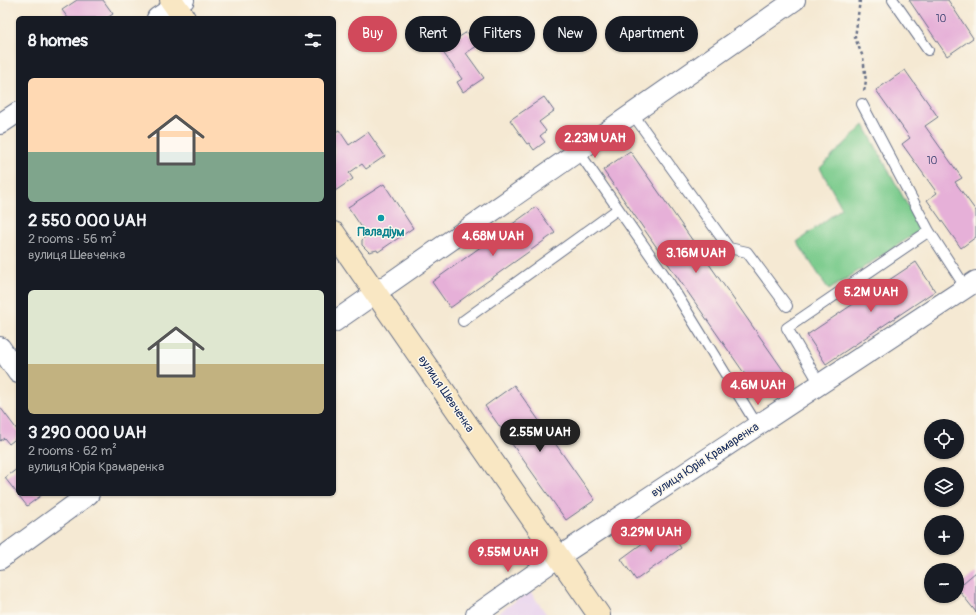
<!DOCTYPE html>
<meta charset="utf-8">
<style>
:root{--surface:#171b24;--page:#20242c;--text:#f1f3f6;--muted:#9ea1a6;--accent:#d1495b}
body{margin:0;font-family:Pangolin,sans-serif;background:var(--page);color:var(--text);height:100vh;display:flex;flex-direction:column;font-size:15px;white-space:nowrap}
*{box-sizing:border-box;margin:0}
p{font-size:13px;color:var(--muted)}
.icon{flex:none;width:22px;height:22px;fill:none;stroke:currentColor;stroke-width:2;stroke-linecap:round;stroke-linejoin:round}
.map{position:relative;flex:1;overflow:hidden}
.sheet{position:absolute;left:16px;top:16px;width:320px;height:480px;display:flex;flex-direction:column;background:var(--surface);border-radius:6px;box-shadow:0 1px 3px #0004}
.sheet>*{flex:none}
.guide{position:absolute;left:348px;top:16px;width:380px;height:36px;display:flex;gap:8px}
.fabs{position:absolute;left:924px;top:419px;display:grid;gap:8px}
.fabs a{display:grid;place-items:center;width:40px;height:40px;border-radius:50%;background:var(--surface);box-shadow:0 1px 3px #0004;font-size:20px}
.price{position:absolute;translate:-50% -34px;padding:0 9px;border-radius:14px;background:var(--accent);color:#fff;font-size:13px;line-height:26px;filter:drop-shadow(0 1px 2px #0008)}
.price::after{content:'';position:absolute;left:50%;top:24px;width:12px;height:9px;margin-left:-6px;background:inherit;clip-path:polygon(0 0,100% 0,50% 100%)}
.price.active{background:#222;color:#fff}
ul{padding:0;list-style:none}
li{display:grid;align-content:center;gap:8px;height:212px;padding:0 12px}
li span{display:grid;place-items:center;height:124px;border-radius:6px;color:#555}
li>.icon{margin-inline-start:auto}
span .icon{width:72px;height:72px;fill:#fffc;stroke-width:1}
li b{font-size:17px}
h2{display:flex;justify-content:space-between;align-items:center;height:48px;padding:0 12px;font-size:17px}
.pill{padding:0 14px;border-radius:18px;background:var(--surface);box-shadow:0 1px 3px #0004;font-size:14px;line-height:36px}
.pill.active{background:var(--accent);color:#fff}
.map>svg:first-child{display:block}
</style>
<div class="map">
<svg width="976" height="615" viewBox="0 0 976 615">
<rect width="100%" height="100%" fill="#fbf7ec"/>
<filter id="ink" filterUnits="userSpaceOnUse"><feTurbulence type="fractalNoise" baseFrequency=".025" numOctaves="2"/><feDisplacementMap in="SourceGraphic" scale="8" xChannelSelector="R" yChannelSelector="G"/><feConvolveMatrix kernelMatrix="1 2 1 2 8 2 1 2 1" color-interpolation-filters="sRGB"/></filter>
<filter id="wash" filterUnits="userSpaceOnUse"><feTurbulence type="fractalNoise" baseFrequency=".012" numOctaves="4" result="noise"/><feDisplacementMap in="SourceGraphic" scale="16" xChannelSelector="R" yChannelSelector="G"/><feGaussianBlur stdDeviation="0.9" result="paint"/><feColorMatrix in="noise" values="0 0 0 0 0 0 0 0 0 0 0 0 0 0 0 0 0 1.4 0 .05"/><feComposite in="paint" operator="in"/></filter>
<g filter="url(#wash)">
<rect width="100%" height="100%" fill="#f5e9d3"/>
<path fill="#e8d2ee" d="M530 591 547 615H495Z"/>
<path fill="#7acb8c" stroke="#4a7d75" d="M864 125 921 230 829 290 797 242 842 208 820 168Z"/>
<g id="blocks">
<path fill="#e6b0d8" d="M77 0H103L113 14 107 18H68L62 10Z
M909 0H948L973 38 947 56Z
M445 23 456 39 467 32 477 46 466 53 484 78 463 92 457 82 462 79 430 34Z
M905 70 938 117 925 126 962 178 955 182 976 211V237L961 248 927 200 937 193 902 144 910 138 876 90Z
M544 97 554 111 539 122 546 131 540 136 545 142 534 150 529 143 527 144 510 120Z
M339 130 349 145 368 132 385 156 366 169 362 164 349 173 353 179 335 191 334 133Z
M630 151 788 377 760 396 603 170Z
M384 184 413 228 378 252 377 250 369 252 362 245V240L367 235 348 207Z
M536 207 555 233 450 308 432 282Z
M916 262 935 291 826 364 807 335Z
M514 385 595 500 566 520 485 406Z
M0 407 18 431V437L9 444 4 438 0 441Z
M18 468V494H43L27 506 5 478Z
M666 526 681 548 636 580 621 559Z
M976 572V612L957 588Z"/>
</g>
</g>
<g filter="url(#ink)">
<use href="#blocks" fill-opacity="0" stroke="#677087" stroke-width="1"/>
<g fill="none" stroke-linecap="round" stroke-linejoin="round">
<g stroke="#677087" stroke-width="12">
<path id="lane" d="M893 0 928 50
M862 104 929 231 966 288
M632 113 729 248 747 252 787 306
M578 151 667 279 757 425
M463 321 618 209
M820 384 787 328 929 231"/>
</g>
<g stroke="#677087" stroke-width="22">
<path id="street" d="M157 18 184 0
M0 124 18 112
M334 322 795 0
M0 347 18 373
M0 559 89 494
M476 615 557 558 976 281"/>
</g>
<g stroke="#677087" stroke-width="24">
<path id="secondary" d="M171 0 184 18
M334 233 599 615"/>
</g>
<path stroke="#677087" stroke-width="2.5" stroke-dasharray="3 3" stroke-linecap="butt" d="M860 0 855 38 863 57 866 81 864 91"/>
<use href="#lane" stroke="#fff" stroke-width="10"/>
<use href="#street" stroke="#fff" stroke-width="20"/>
<use href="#secondary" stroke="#f9e7c3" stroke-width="22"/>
</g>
</g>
<circle fill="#0f9aa8" stroke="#fbf7ec" stroke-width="1.5" cx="381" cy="218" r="4"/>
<g text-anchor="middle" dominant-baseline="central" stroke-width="3" stroke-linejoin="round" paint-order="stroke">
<g font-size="10" fill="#4e4f7c">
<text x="941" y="19">10</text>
<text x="932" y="161">10</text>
</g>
<g font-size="12" font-weight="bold" fill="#0d838f" stroke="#fbf7ec">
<text x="381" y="232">Паладіум</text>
</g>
<g font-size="12" fill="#1b2f5e" stroke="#fbf7ec">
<text transform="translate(446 394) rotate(56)">вулиця Шевченка</text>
<text transform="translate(705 460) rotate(-33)">вулиця Юрія Крамаренка</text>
</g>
</g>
</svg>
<div class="fabs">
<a><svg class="icon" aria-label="locate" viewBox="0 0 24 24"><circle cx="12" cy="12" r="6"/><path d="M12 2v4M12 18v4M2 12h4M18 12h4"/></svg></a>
<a><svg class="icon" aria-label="layers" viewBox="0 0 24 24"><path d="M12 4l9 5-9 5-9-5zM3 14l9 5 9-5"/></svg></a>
<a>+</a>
<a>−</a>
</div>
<b class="price" style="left:595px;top:159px">2.23M UAH</b>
<b class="price" style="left:493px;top:257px">4.68M UAH</b>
<b class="price" style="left:696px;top:274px">3.16M UAH</b>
<b class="price" style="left:871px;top:313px">5.2M UAH</b>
<b class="price" style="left:758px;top:406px">4.6M UAH</b>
<b class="price active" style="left:540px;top:453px">2.55M UAH</b>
<b class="price" style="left:651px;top:553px">3.29M UAH</b>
<b class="price" style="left:508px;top:573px">9.55M UAH</b>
<div class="guide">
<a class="pill active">Buy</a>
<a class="pill">Rent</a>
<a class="pill">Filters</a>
<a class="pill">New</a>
<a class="pill">Apartment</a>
</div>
<section class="sheet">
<h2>8 homes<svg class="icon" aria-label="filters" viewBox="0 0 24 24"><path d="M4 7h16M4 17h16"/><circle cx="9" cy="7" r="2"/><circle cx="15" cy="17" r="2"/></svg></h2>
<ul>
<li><span style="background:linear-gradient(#ffd9b3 60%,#7fa58c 0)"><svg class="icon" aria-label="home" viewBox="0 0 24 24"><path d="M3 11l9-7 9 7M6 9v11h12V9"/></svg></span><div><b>2 550 000 UAH</b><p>2 rooms · 56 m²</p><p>вулиця Шевченка</p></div></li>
<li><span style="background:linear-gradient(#dfe7d0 60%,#c2b280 0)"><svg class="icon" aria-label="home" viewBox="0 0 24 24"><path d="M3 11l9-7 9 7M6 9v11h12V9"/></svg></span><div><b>3 290 000 UAH</b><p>2 rooms · 62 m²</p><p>вулиця Юрія Крамаренка</p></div></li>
</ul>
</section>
</div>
